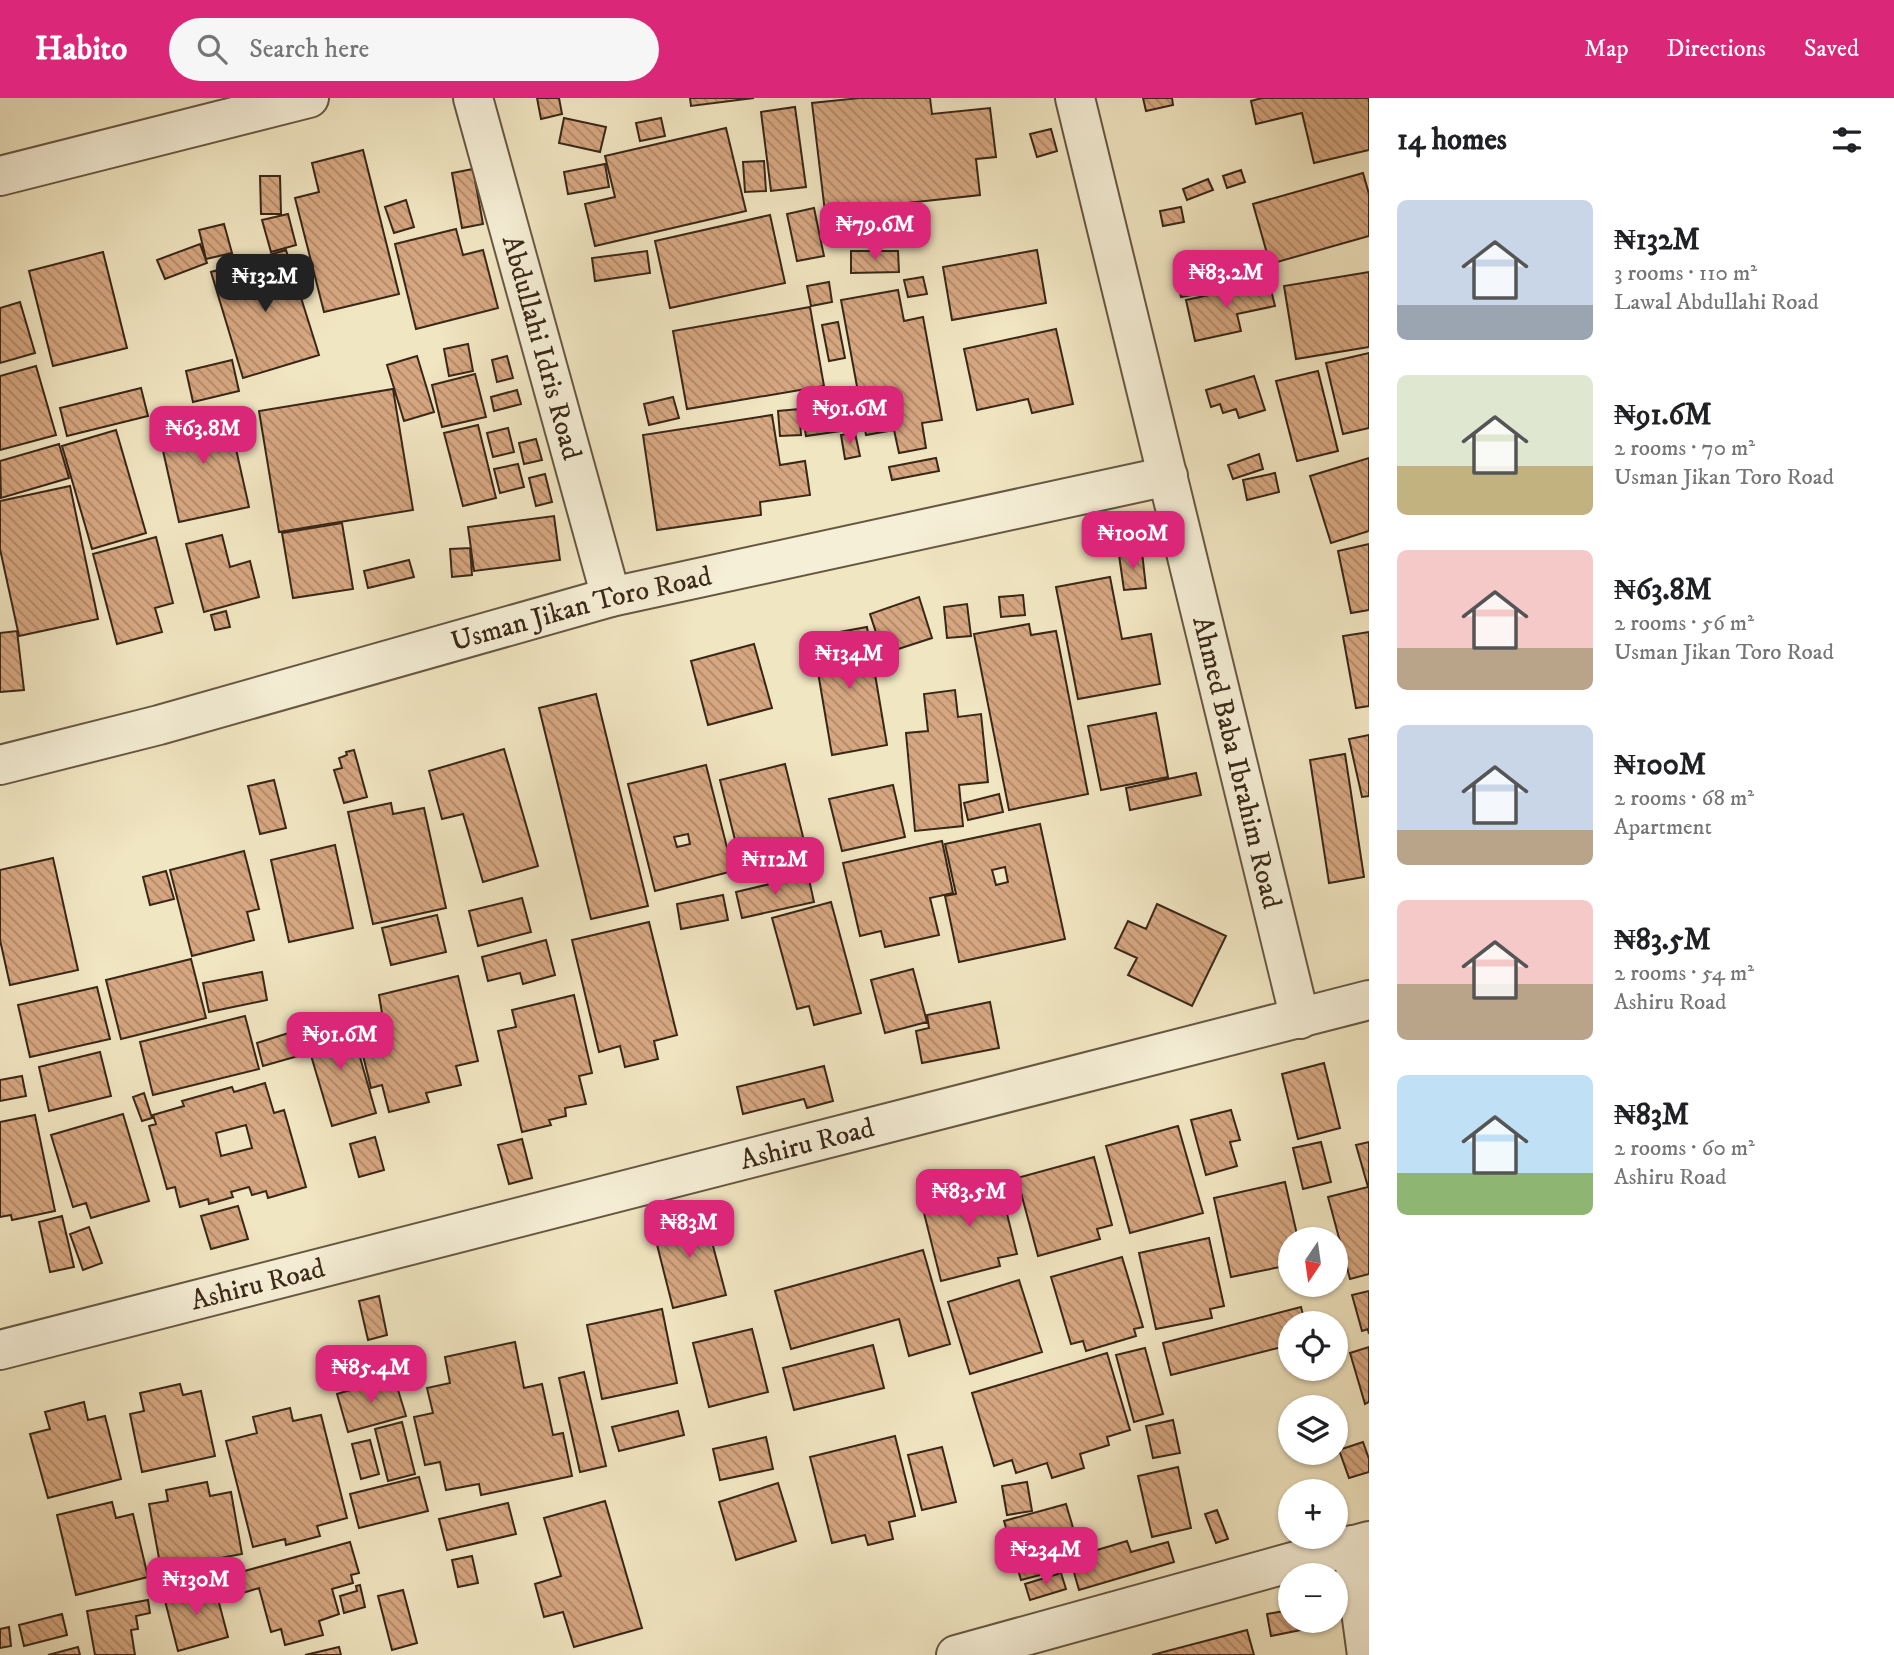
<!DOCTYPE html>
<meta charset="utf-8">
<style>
:root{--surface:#fff;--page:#f6f6f6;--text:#202124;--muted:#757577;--accent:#db2777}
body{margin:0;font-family:"IM FELL DW Pica",serif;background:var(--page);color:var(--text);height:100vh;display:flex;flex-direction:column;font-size:26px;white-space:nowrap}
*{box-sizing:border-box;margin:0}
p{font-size:23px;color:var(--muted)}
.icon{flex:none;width:38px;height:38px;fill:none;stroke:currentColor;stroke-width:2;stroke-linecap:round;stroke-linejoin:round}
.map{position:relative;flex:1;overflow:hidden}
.drawer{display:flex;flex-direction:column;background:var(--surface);width:525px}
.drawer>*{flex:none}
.needle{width:46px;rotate:193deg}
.tools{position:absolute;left:1278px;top:1129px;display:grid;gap:14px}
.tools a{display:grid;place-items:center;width:70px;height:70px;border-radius:50%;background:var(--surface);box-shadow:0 2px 5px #0004;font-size:35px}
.price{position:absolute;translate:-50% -60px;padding:0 16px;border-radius:14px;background:var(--accent);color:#fff;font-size:23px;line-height:46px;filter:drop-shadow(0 2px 4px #0008)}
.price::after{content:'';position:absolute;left:50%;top:42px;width:21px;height:16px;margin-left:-10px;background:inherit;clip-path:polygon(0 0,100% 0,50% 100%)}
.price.current{background:#222;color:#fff}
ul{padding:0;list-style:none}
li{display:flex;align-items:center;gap:21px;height:175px;padding:0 28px}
li span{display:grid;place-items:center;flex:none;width:196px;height:140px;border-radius:10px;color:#555}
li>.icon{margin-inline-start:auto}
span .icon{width:84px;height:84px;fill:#fffc;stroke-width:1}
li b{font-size:30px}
h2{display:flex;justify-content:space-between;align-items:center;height:84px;padding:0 28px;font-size:30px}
header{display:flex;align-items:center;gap:42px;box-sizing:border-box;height:98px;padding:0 35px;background:var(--accent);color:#fff}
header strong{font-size:33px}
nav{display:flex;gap:38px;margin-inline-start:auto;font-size:24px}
.search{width:490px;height:63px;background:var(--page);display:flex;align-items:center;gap:18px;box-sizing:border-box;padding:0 24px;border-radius:38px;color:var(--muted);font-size:26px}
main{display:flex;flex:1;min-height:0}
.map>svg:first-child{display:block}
</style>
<header>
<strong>Habito</strong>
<div class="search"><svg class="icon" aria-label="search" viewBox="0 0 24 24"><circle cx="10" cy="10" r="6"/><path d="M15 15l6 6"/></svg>Search here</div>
<nav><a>Map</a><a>Directions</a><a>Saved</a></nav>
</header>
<main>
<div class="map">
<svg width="1369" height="1557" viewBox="0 0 1369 1557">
<defs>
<pattern id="building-back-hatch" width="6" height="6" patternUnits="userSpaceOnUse" patternTransform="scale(1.75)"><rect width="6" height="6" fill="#d7a781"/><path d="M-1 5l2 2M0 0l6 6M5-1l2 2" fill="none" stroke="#af8869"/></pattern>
</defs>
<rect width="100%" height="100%" fill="#f1e6c2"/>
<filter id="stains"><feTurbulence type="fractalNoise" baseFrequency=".00286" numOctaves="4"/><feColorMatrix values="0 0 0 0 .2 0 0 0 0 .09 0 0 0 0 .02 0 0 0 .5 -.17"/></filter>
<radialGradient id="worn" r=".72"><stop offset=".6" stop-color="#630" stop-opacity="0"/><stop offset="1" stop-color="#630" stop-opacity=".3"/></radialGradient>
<path fill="url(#building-back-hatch)" stroke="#392718" stroke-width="2" fill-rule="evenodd" d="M537 0H559L562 16 541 21Z
M690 0H754L691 8Z
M860 0H930L932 16 990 10 996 59 976 61 980 97 825 114 812 5Z
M1143 0H1172L1173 7 1146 13Z
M1262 0H1369V52L1314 65 1302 15 1256 26 1251 3Z
M795 9 806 89 771 93 761 14Z
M564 20 606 29 600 54 559 45Z
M661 20 665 38 640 43 636 25Z
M726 30 746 113 595 148 585 106 615 99 605 58Z
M1051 31 1057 53 1037 59 1030 36Z
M363 52 399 196 324 214 295 100 319 94 312 65Z
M764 63 766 93 745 94 743 64Z
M605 66 609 89 568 96 564 74Z
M473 71 483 126 462 130 452 75Z
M1241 72 1245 84 1227 90 1223 78Z
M1363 75 1369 96V138L1270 166 1253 106Z
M260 78H280L281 116H261Z
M1208 81 1213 92 1187 102 1183 91Z
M406 102 414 129 394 135 385 109Z
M1181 109 1184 124 1163 128 1160 113Z
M814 110 824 158 797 163 787 116Z
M288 116 296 147 271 154 262 122Z
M770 117 785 185 670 210 655 143Z
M224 126 232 155 206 161 199 132Z
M456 131 463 157 483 152 498 210 416 231 395 146Z
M200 146 207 165 165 181 157 162Z
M286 152 319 257 243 280 211 174Z
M1037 152 1046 205 952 222 943 169Z
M647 153 650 175 595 183 592 160Z
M851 153H898L899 174 851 175Z
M103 154 127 250 53 268 29 173Z
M1248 157 1252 179 1218 186 1214 165Z
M1369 174V249L1296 261 1284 188Z
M923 179 927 196 908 199 904 182Z
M1205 179 1208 194 1181 199 1178 185Z
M829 184 832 204 811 208 807 188Z
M1269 184 1275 208 1237 216 1241 233 1195 243 1186 202Z
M898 192 904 223 923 219 942 322 922 325 926 350 899 355 894 332 866 337 841 202Z
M20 204 35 255 0 265V210Z
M810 209 824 288 687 311 673 233Z
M838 224 845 260 829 263 822 227Z
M1056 231 1073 306 1032 315 1028 301 977 312 964 251Z
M468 246 473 273 449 278 444 251Z
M1369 255V330L1343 336 1326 265Z
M417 258 434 314 404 323 387 267Z
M507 258 513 280 497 284 492 262Z
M232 262 239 293 193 304 186 273Z
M36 268 56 337 0 352V278Z
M1318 273 1338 353 1297 363 1276 283Z
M475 276 486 319 442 329 432 287Z
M1254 278 1265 312 1239 320 1236 311 1223 315 1220 306 1211 309 1206 292Z
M141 290 148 318 67 338 60 310Z
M393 291 413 412 279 434 259 313Z
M517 292 521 306 494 313 491 299Z
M849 292 855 331 806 338 800 299Z
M673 299 679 320 649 327 644 306Z
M227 311 249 409 179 424 157 326Z
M799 311 801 337 780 338 778 313Z
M772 317 780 367 805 363 810 397 760 404 761 417 657 432 643 337Z
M478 327 496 400 463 408 444 335Z
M508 330 514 354 493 359 487 335Z
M116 332 146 435 92 451 62 348Z
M855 335 860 358 845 361 841 337Z
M536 341 542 362 524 366 519 345Z
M59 346 69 380 1 400 0 363Z
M1259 356 1263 371 1233 381 1228 367Z
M936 360 939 373 892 382 889 369Z
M1369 360V433L1331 445 1310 378Z
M518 366 524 389 500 395 494 371Z
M1275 375 1279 394 1247 402 1243 382Z
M545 376 552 404 536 408 529 380Z
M70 388 98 521 19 538 0 451V403Z
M554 418 560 462 474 473 468 429Z
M342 425 353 491 293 500 282 435Z
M222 437 230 469 250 463 259 499 204 514 186 446Z
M156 439 173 505 155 510 162 534 117 546 93 456Z
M1369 446V512L1351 515 1338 453Z
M470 450 472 477 452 479 450 451Z
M1142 454 1146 490 1124 492 1119 457Z
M409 462 414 479 368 490 364 473Z
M1110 479 1122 541 1151 536 1160 586 1078 601 1056 489Z
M1023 497 1025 517 1001 519 999 499Z
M919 499 932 540 883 556 870 516Z
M967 506 971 538 947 540 944 509Z
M226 513 230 529 215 532 211 517Z
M1029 526 1031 537 1056 533 1088 696 1009 712 974 536Z
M867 529 887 647 832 657 812 539Z
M17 533 24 592 0 594V535Z
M1369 534V608L1356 610 1343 538Z
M754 546 772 610 708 627 691 563Z
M955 592 958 619 981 616 988 684 959 687 963 728 915 733 906 635 928 633 924 596Z
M596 596 648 808 591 821 539 610Z
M1156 615 1168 679 1101 692 1088 628Z
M1369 637V698L1362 699 1349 641Z
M504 651 538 768 483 784 463 716 442 721 429 673Z
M354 652 367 699 344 705 334 672 342 670 339 660 347 657 346 654Z
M1345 656 1364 779 1329 785 1310 662Z
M785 666 810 767 745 782 720 682Z
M706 667 733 773 655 793 628 686ZM688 736 690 746 677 749 674 739Z
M1196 675 1201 697 1130 712 1126 690Z
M274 682 286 730 260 736 248 688Z
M893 687 905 739 842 753 829 701Z
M999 696 1003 714 968 722 964 705Z
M391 705 393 716 424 710 446 810 373 826 348 714Z
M1040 726 1065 841 959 864 945 798 956 796 945 746ZM1005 769 1008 784 996 787 992 772Z
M942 743 953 795 930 800 939 837 885 849 881 833 860 838 843 765Z
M335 747 353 830 289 844 271 762Z
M244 753 259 811 247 814 254 842 192 858 170 772Z
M53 760 78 872 10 887 0 842V772Z
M166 773 174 801 150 807 143 779Z
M808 777 814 804 742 820 736 794Z
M723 797 728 822 681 831 677 806Z
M522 800 531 834 478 848 469 813Z
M831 804 861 915 814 927 809 908 797 911 772 820Z
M1157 806 1226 838 1192 908 1128 877 1137 860 1115 850 1128 823 1146 831Z
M437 817 446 854 391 867 382 830Z
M649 824 677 937 654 943 658 961 625 969 620 948 599 954 572 842Z
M546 842 555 877 523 886 520 875 488 883 482 859Z
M191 861 206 920 121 941 106 882Z
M913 871 927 924 885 935 871 882Z
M262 874 267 902 209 914 203 885Z
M458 878 478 963 456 968 461 987 426 995 429 1004 389 1014 382 987 371 990 354 921 382 915 379 897Z
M97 889 110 941 30 959 18 907Z
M574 897 592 975 579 978 586 1006 565 1010 566 1018 549 1022 551 1027 522 1034 498 933 516 929 512 912Z
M990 904 999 950 922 965 916 933 929 930 927 917Z
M245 918 259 971 153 997 140 944Z
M349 921 376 1015 332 1028 304 934Z
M298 932 305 956 263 968 257 945Z
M100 954 111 998 49 1013 39 969Z
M1324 965 1340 1030 1298 1041 1282 976Z
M824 968 833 1003 807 1010 804 1001 743 1016 737 989Z
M22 978 26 998 0 1003V982Z
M265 985 274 1015 284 1012 306 1089 268 1100 266 1093 252 1097 249 1089 231 1094 233 1099 209 1106 208 1101 180 1109 175 1089 167 1091 149 1028 156 1026 153 1017 184 1008 182 1003 232 989 234 994ZM246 1027 252 1050 221 1058 216 1035Z
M144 995 152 1020 142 1023 133 999Z
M1231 1012 1240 1042 1230 1044 1237 1068 1206 1077 1191 1022Z
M123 1016 149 1103 91 1120 86 1105 73 1109 51 1037Z
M35 1017 55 1113 12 1122 11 1117 0 1119V1024Z
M1178 1028 1203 1115 1130 1135 1106 1048Z
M375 1039 384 1072 359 1079 350 1046Z
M522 1041 532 1080 509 1086 498 1047Z
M1321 1044 1331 1084 1303 1091 1293 1050Z
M1369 1044V1176L1350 1181 1328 1099 1368 1089 1356 1047Z
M1094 1059 1112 1127 1097 1131 1100 1141 1038 1158 1017 1080Z
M998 1080 1017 1156 998 1160 1000 1168 941 1183 920 1099Z
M1285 1084 1298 1141H1290V1167L1231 1179 1214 1100Z
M238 1108 248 1141 211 1151 201 1118Z
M704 1114 726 1197 673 1210 652 1127Z
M62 1118 74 1169 50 1174 39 1124Z
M89 1129 102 1165 83 1172 70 1136Z
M1209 1140 1224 1208 1210 1211 1212 1220 1156 1231 1139 1155Z
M923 1152 950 1246 909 1258 899 1221 791 1251 775 1193Z
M1122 1159 1143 1229 1134 1231 1136 1238 1086 1253 1083 1243 1071 1246 1051 1179Z
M1019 1182 1042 1254 970 1276 948 1204Z
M1369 1193V1236L1368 1231 1362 1233 1352 1197Z
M379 1198 387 1237 368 1242 359 1203Z
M1301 1209 1305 1225H1290V1247L1171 1277 1163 1245Z
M662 1211 677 1285 602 1301 587 1227Z
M752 1231 768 1294 709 1309 693 1245Z
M515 1244 524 1290 542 1286 553 1337 563 1335 572 1378 481 1397 479 1386 446 1392 440 1364 425 1367 414 1319 433 1315 427 1290 450 1285 445 1259Z
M873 1247 884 1290 794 1312 783 1270Z
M1369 1249V1304L1365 1306 1350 1255Z
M1145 1250 1163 1316 1134 1324 1116 1257Z
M1107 1255 1130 1332 1107 1339 1109 1347 1080 1356 1084 1370 1052 1380 1047 1365 1016 1375 1012 1362 994 1368 972 1295Z
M584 1274 606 1368 580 1374 559 1280Z
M394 1279 406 1318 348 1334 337 1296Z
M180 1286 183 1297 201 1293 215 1358 142 1374 130 1316 144 1313 140 1295Z
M84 1304 88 1322 105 1318 121 1381 48 1400 30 1336 50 1331 45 1314Z
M290 1310 293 1323 321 1317 347 1420 317 1428 320 1438 286 1447 285 1441 253 1449 226 1343 257 1335 253 1319Z
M678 1313 684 1337 619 1353 612 1329Z
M1173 1322 1180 1355 1153 1360 1146 1328Z
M402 1324 415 1376 388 1383 375 1331Z
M895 1338 915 1418 889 1424 893 1441 868 1447 865 1437 832 1445 810 1359Z
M766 1339 773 1371 720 1382 713 1351Z
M370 1342 379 1376 361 1381 352 1346Z
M1363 1344 1369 1361V1374L1349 1380 1339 1352Z
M942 1349 956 1404 922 1412 908 1357Z
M1178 1369 1191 1430 1152 1439 1138 1378Z
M419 1379 428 1413 359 1430 350 1396Z
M207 1384 210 1398 231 1394 242 1456 161 1471 149 1406 168 1403 166 1392Z
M1027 1384 1032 1413 1007 1417 1002 1388Z
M778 1385 796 1443 736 1462 719 1404Z
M605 1403 642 1530 574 1549 563 1514 544 1519 535 1486 561 1478 544 1420Z
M112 1404 116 1420 133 1416 148 1479 76 1497 57 1417Z
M508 1405 516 1436 447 1452 439 1421Z
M1066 1406 1082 1460 1062 1466 1063 1471 1021 1482 1004 1423Z
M1217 1412 1228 1441 1216 1445 1205 1416Z
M1127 1443 1131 1454 1168 1444 1174 1464 1079 1492 1073 1471 1090 1466 1087 1455Z
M350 1444 359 1475 351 1477 353 1485 332 1491 339 1516 319 1523 323 1537 285 1547 281 1531 271 1534 259 1490 236 1497 230 1477Z
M472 1458 478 1485 458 1489 452 1462Z
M1061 1475 1066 1491 1030 1502 1025 1486Z
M214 1486 228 1539 178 1553 164 1499Z
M360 1487 365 1509 344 1515 340 1498 357 1493 356 1488Z
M403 1492 417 1545 392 1552 378 1498Z
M148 1502 150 1515 136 1518 138 1531 131 1532 135 1557H95L87 1513Z
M1290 1512V1522H1315L1316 1529 1271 1538 1267 1516Z
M62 1516 67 1537 24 1548 19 1527Z
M9 1529 11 1548 0 1550V1531Z
M1247 1532 1254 1557H1152Z
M78 1549 80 1557H48Z
M339 1549 341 1557H305Z"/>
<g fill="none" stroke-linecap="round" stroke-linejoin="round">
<g stroke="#675742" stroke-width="42">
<g id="minor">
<path id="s1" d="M473 0 611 499"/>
<path id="s2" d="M1075 0 1300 921"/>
<path d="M0 78 309 0"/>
<path id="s3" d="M0 667 159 627 611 499 1168 378"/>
<path id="s4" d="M0 1252 1369 902"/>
<path d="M1352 1447 1367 1557"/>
<path d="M956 1557 1369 1443"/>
</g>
</g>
<use href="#minor" stroke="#f6efd7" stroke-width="38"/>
</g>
<g text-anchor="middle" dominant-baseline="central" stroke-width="5" stroke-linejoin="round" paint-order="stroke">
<g font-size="28" fill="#392718" stroke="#f6efd7">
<text stroke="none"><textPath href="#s1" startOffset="259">Abdullahi Idris Road</textPath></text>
<text stroke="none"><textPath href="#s3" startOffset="602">Usman Jikan Toro Road</textPath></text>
<text stroke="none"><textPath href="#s2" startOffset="684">Ahmed Baba Ibrahim Road</textPath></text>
<text stroke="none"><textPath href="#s4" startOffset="833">Ashiru Road</textPath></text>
<text stroke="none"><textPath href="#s4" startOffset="266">Ashiru Road</textPath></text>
</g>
</g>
<rect width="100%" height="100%" filter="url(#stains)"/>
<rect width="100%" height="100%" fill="url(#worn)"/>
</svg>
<div class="tools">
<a><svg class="needle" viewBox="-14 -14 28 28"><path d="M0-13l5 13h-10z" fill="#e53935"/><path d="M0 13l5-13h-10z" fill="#757577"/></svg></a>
<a><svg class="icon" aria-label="locate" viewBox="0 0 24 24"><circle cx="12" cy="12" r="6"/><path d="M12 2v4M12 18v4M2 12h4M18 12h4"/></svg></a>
<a><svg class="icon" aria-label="layers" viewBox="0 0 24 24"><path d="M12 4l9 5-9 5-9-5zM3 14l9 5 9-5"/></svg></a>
<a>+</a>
<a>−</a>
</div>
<b class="price" style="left:875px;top:164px">₦79.6M</b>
<b class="price" style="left:1226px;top:212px">₦83.2M</b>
<b class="price current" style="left:265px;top:216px">₦132M</b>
<b class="price" style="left:850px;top:348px">₦91.6M</b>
<b class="price" style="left:203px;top:368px">₦63.8M</b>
<b class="price" style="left:1133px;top:473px">₦100M</b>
<b class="price" style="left:849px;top:593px">₦134M</b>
<b class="price" style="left:775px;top:799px">₦112M</b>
<b class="price" style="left:340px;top:974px">₦91.6M</b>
<b class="price" style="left:969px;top:1131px">₦83.5M</b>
<b class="price" style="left:689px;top:1162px">₦83M</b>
<b class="price" style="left:371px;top:1307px">₦85.4M</b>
<b class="price" style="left:1046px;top:1489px">₦234M</b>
<b class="price" style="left:196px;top:1519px">₦130M</b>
</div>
<section class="drawer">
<h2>14 homes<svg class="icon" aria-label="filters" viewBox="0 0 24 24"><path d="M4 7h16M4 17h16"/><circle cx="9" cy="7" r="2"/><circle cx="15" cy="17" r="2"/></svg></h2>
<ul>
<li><span style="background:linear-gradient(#c9d6e8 75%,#9aa5b1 0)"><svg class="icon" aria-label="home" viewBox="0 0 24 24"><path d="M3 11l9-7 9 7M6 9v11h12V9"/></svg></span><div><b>₦132M</b><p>3 rooms · 110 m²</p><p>Lawal Abdullahi Road</p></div></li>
<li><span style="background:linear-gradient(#dfe7d0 65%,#c2b280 0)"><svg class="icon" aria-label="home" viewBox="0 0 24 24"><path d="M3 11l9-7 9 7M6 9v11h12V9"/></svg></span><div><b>₦91.6M</b><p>2 rooms · 70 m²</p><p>Usman Jikan Toro Road</p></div></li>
<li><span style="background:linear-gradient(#f6c9c9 70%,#b9a48a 0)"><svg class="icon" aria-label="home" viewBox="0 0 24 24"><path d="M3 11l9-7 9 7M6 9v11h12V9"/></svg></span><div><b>₦63.8M</b><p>2 rooms · 56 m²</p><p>Usman Jikan Toro Road</p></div></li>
<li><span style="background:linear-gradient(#c9d6e8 75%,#b9a48a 0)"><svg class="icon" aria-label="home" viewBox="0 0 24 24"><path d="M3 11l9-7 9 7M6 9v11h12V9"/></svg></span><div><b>₦100M</b><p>2 rooms · 68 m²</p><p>Apartment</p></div></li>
<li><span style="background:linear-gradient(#f6c9c9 60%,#b9a48a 0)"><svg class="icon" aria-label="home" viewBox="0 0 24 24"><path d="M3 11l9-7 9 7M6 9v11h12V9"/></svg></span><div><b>₦83.5M</b><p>2 rooms · 54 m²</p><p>Ashiru Road</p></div></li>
<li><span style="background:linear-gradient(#bfe0f5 70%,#8fb573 0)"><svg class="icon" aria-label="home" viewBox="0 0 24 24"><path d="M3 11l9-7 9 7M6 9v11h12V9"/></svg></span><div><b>₦83M</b><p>2 rooms · 60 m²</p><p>Ashiru Road</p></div></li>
</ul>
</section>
</main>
